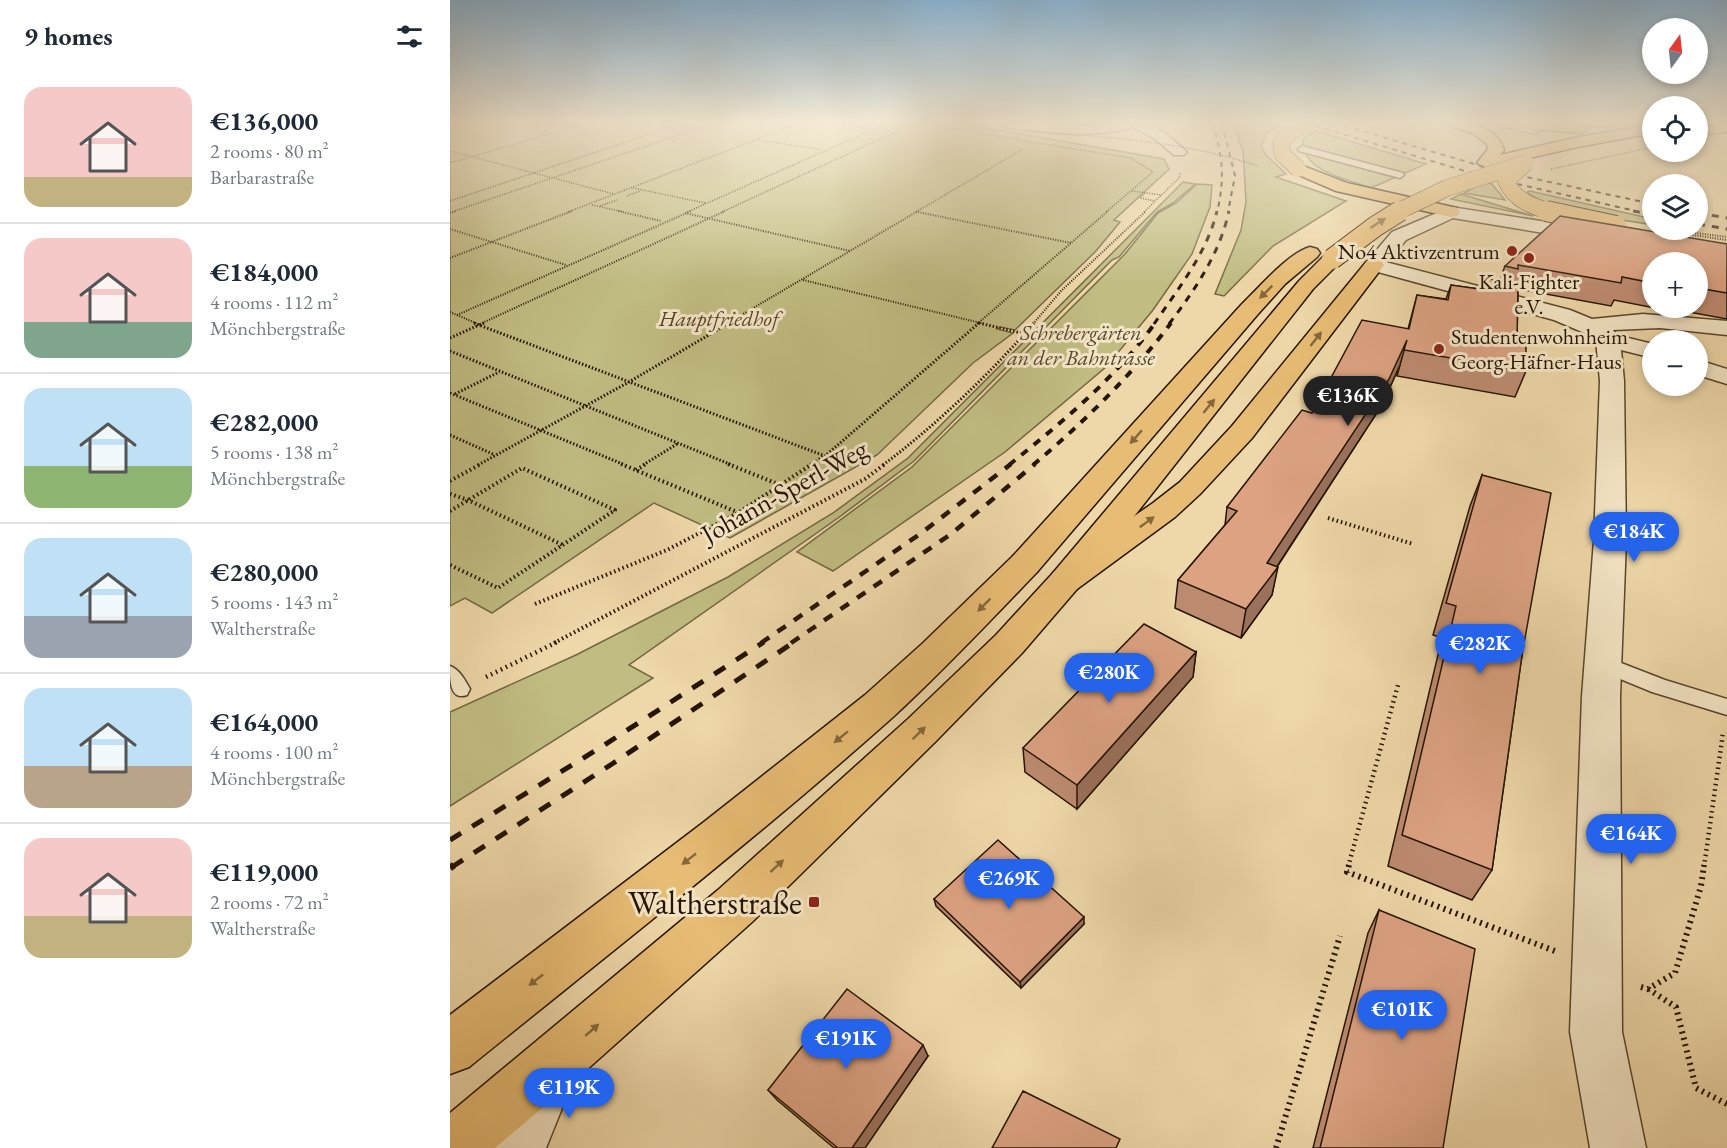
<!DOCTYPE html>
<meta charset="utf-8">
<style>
:root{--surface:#fff;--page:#f2f2f3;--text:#1f2937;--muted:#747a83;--line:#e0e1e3;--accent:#2563eb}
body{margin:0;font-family:"EB Garamond",serif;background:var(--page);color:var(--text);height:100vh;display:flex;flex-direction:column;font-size:22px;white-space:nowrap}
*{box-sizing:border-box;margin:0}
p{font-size:20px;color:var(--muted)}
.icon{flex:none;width:33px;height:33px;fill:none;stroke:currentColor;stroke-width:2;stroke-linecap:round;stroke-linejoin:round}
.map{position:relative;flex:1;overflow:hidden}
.panel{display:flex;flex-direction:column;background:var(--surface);width:450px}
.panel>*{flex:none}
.needle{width:39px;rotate:15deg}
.fabs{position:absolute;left:1192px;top:18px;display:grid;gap:12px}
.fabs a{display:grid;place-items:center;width:66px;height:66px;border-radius:50%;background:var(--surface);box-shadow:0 3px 9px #0003;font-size:30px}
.price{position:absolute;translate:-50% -51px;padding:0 14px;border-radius:21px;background:var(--accent);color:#fff;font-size:20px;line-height:39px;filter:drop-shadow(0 2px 3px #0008)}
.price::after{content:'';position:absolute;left:50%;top:36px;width:18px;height:14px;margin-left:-9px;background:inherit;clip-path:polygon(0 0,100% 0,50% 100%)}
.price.selected{background:#222;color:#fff}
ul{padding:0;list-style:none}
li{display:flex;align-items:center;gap:18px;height:150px;padding:0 24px}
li+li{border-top:2px solid var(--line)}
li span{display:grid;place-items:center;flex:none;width:168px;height:120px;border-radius:18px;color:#555}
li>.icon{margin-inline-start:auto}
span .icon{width:72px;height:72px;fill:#fffc;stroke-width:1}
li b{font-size:26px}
h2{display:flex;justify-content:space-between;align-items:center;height:72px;padding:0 24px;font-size:26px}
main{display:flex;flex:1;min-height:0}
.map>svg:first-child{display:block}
</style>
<main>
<section class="panel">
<h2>9 homes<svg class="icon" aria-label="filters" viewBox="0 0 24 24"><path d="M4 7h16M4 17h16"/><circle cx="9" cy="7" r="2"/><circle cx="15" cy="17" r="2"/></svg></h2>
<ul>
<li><span style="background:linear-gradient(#f6c9c9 75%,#c2b280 0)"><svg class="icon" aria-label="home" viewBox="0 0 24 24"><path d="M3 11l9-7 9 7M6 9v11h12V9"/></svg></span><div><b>€136,000</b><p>2 rooms · 80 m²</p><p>Barbarastraße</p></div></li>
<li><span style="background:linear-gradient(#f6c9c9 70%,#7fa58c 0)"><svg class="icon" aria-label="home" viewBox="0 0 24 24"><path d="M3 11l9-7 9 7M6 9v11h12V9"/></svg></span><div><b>€184,000</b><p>4 rooms · 112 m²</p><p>Mönchbergstraße</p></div></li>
<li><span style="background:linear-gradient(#bfe0f5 65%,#8fb573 0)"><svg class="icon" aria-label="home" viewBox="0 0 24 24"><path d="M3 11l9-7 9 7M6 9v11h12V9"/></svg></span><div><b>€282,000</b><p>5 rooms · 138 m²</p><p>Mönchbergstraße</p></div></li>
<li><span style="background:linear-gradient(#bfe0f5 65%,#9aa5b1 0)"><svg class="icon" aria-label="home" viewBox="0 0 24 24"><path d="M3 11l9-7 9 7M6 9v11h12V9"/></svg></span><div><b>€280,000</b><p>5 rooms · 143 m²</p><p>Waltherstraße</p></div></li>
<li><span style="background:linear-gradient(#bfe0f5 65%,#b9a48a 0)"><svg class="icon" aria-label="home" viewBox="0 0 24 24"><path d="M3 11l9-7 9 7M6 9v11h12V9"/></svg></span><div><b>€164,000</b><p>4 rooms · 100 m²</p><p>Mönchbergstraße</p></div></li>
<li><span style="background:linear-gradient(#f6c9c9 65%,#c2b280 0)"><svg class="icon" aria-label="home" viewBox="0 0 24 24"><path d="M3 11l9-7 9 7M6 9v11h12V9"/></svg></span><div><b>€119,000</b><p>2 rooms · 72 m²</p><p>Waltherstraße</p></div></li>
</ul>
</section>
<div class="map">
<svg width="1277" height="1148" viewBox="0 0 1277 1148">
<rect width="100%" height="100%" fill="#eed7a8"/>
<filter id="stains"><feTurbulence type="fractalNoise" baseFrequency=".00333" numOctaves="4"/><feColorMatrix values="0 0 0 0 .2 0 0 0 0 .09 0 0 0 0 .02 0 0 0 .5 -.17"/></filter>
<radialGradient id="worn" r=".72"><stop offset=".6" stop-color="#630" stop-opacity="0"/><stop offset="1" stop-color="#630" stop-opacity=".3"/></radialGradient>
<path fill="#c0bc82" stroke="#726842" stroke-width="1.5" d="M0 123H507L714 159 719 169 664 220 670 222 645 252 565 330 550 327 547 329 563 333 523 363 427 455 280 538 204 503 42 613 15 598 0 606Z
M783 123H833L818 132 811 146 815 154 836 174 826 177 896 201 823 246 774 296 765 294 791 230 796 202 793 151Z
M1091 123H1185L1203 125V131Z
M866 131 976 164 921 188C897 179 850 171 853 139Z
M1035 181 1041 183 1055 200 1014 193Z
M733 182 745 184 723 203 707 212 669 257 662 260 464 461 388 518 179 665 203 678 0 806V712L126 655 278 577 383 513 458 458Z
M747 184 762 185 760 207 742 254 703 310 656 367 555 452 383 571 347 552 462 467 675 254 708 213 726 203Z
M1080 191 1203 219V225C1170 219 1102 213 1077 192Z
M1011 194 1083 216 1001 199Z"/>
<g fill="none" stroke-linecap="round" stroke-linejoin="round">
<g stroke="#57452c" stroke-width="3">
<path id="service" d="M1041 123H1055L1090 132 1086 134Z
M852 146 953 173 954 175 950 178 849 151 848 149Z
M1153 656 1215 680 1277 699V715L1202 692 1146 669 1143 664 1146 659Z
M0 666C10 670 15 680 20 689L17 695C0 701 0 681 0 666Z"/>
</g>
<g stroke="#57452c" stroke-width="3">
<path id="minor" d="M546 123 634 126 697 123 715 133 737 152 734 155H724L705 139 683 127C640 139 597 133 553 127Z
M924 259 1120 310 1142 319 1193 314 1277 321V335L1210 328 1163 330 1166 335 1203 344V358L1171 350 1174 381 1176 540 1170 696 1172 1032 1196 1148H1140L1120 1032 1132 696 1144 540 1150 381 1146 340 1144 337 1104 320 917 269 914 265 917 261Z
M1248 360 1277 369V384L1248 375Z"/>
</g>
<g stroke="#57452c" stroke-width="3">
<path id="tertiary" d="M1001 207 1142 229 1149 231 1151 235 1149 239 1142 241 1003 218 956 240 931 269H917L914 265 942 232Z
M96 1054 115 1062 123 1081 96 1148H40L77 1062Z"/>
</g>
<g stroke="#251402" stroke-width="3">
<path id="primary" d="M924 259 931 261 934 265 931 269 802 438 750 494 725 517 627 589 572 653 486 741 302 922 123 1082 45 1148H0V1113L268 890 458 719 546 635 603 573 703 503 730 482 782 426 917 261Z
M575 553 587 556 591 564 587 572C540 621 493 671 443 717 306 839 161 952 19 1067L0 1074V1015L254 822 415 695 472 644 563 556Z"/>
</g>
<g stroke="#251402" stroke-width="3">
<path id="trunk" d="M998 123C1019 122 1047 126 1054 150L1050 155 1128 137 1203 125V133L1128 147 1035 168 1027 163 1038 149 1037 144 1022 133 1000 126Z
M1045 123C1062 122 1129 118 1139 129L1132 133 1052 127Z
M1277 124V132L1248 135V127Z
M848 164 897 183 1007 208 1010 212 1007 216 1001 217 886 191 842 172 840 169Z
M860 247 867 249 870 253 867 257 835 284 808 314 587 572 575 575 563 572 559 564 563 556 792 304C809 288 838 253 860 247Z
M882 253 889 255 892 259 889 263 863 289 627 589 615 592 603 589 598 581 603 573 849 281 875 255Z"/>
</g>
<path stroke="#251402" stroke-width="1.5" stroke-dasharray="1 1.5" stroke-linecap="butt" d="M0 132 35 123
M309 140 373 150
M0 151 164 194
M0 163 137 123
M183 188 255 203
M682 191 712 195
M695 193 690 198 705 201
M177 196 190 191
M0 201 233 123
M142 205 174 212
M150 206 167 200
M2 212 264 123
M118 212 349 123
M237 212 438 123
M272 212 465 123 681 158 703 172 656 212
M466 212 573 149
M694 212 729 178 730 173"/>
<path stroke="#251402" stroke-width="2" stroke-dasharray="1 1.5" stroke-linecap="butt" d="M168 211 211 221
M468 212 621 243
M0 213 6 211
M235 213 400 251
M0 229 116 265
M1208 230 1277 240
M1230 231 1277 237
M0 258 122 211
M353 280 535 324
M0 312 7 315 241 211
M7 315 28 324
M30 324 275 211
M276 324 468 211
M527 324 658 211
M583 324 611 291 696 211"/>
<path stroke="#251402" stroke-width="3" stroke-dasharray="1.5 2" stroke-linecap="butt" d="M24 323 29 325
M34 323 29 325 375 456 529 323
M529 323 575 334
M0 338 29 325
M0 351 282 465
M0 393 175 465
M5 394 49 372
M0 435 45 455
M28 465 179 382 279 323
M193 465 227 444
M360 465 374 456
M433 465C485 426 541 373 584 323"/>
<path stroke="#251402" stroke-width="4" stroke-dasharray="1.5 3" stroke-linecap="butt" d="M171 464 287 512
M278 464 328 484
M186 470 196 464
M0 481 31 464
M0 494 18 500 113 545
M0 511 72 468 165 510 48 588 0 565
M878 518 963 544
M85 604 217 550 288 513 362 464
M104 643 415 479 435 464"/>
<path stroke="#251402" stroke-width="4.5" stroke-dasharray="1.5 4" stroke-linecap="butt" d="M36 677 107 642
M898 867 948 685
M1254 867 1273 733"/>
<path stroke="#251402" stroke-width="6" stroke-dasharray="2 4.5" stroke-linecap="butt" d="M899 865 897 872 1105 951
M1191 987 1198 989 1225 973 1251 886 1254 865
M1198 989 1226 1007 1246 1088 1277 1104
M826 1148 890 936"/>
<use href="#service" fill="#f4e5c6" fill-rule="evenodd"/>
<use href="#minor" fill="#f4e5c6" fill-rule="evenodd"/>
<use href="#tertiary" fill="#f4e5c6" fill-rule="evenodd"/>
<use href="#primary" fill="#e7bc74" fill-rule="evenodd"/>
<use href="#trunk" fill="#e7bc74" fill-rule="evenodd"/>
<path stroke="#251402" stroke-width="2" stroke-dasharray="5 5" stroke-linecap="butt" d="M762 123C773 154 775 180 767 212
M772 123 785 176 778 212
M856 123 1028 175 1190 212
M885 123 1048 171 1203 204"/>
<path stroke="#251402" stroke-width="3" stroke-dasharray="7 7" stroke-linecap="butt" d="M1183 211 1203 215
M1248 213 1277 218
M1248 224 1277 229
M704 324C728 289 757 253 767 211
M719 324C745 290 770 253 779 211"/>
<path stroke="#251402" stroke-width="4" stroke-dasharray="8 8" stroke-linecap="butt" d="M559 465C611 423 666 378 705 323
M583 465C633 423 681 376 721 323"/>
<path stroke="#251402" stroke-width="4.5" stroke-dasharray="10 10" stroke-linecap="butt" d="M311 643 470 534 561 464
M341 643 501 534 585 464"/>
<path stroke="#251402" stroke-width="5" stroke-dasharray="13 13" stroke-linecap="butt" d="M0 840 148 749 314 642
M2 867 162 764 344 642"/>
<path stroke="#251402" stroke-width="7" stroke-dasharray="16 16" stroke-linecap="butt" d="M0 868 4 865"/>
<g stroke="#251402" stroke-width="17" stroke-linecap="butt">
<path id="trunk-bridge-far1" d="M1076 163 1056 181C1064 200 1082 206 1100 212
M848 169 832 154 831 142 841 131 860 123
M947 212 997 188 1076 163"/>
</g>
<g stroke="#251402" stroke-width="22" stroke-linecap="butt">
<path id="trunk-bridge" d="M1096 211 1166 226
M882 259 926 226 950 211"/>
</g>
<path stroke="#251402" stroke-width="1.5" stroke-dasharray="1 1.5" stroke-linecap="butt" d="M1093 123 1145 126 1202 123
M574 130C653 138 732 140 808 166
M1101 169 1203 147"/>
<use href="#trunk-bridge-far1" stroke="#e7bc74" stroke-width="16"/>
<use href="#trunk-bridge" stroke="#e7bc74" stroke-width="20"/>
</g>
<path fill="#bd8b70" stroke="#251402" stroke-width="1.5" d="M1277 244V319L1217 308H1248V262H1203V308H1216L1215 310 1164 300 1161 306 1068 289 1067 339 1076 371 1065 397 947 376 950 365 932 405 827 567 822 595 791 638 725 608 728 580 775 525 777 507 862 413 958 329 967 295 996 299 1001 285 1029 289 1049 282 1055 266Z
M1032 475 1072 655 1042 870 1022 900 938 866 992 638 983 635 1020 506Z
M746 652 743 677 627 809 575 772 573 748Z
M484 899 634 924 571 988 486 906Z
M929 910 993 1148H863L918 933Z
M478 1056 415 1148H384L327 1100 318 1090Z"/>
<path fill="#9a715b" stroke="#251402" stroke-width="1.5" d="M957 340 950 365 932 405 820 577 828 567 822 595 791 638 796 609 817 563Z
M746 652 743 677 627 809V785Z
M634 917V924L571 988 570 982Z
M473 1045 478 1056 415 1148H402Z"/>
<path fill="#dca282" stroke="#251402" stroke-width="1.5" d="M1110 216 1277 244V293L1248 288V262H1203V283L1172 277 1171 283 1068 265V269L1055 266Z
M1040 279 1068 286 1067 339 1076 340V371L954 350 957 340 939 379 817 563 828 567 796 609 728 580 787 511 777 507 852 410 862 413 912 320 959 329 967 295 998 300 1001 285 1029 289Z
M1032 475 1101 493 1072 655 1042 870 952 835 1006 606 996 603Z
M694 624 746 652 627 785 573 748Z
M548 840 634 917 570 982 484 899Z
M929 910 1025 949 993 1148H870Z
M397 989 473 1045 402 1148H388L318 1090Z
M573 1091 670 1139 666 1148H542Z"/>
<defs><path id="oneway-solid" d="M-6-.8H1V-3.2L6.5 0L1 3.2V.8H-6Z" transform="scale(1.5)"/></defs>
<g fill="#86683b">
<use href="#oneway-solid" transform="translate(928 223) rotate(-33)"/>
<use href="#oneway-solid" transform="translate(816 292) rotate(135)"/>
<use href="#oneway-solid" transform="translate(866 339) rotate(-52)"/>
<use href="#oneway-solid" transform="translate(759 406) rotate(-51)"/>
<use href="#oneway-solid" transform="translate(686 437) rotate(131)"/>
<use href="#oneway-solid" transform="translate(697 522) rotate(-36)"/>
<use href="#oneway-solid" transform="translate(534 605) rotate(135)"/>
<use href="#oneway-solid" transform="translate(469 733) rotate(-44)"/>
<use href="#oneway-solid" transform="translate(391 737) rotate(141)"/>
<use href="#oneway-solid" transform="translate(239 859) rotate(142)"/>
<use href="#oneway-solid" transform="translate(327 866) rotate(-43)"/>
<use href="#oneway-solid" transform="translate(86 980) rotate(142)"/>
<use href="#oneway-solid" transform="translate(142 1030) rotate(-41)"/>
</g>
<linearGradient id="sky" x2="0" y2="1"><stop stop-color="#8bb5d4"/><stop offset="0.43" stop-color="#f7edd8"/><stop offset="1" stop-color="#f7edd8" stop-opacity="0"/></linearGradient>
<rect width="1277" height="284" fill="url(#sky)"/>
<g fill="#8f2418" stroke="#f4e5c6" stroke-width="2">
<circle cx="1062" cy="251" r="6"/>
<circle cx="1079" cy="258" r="6"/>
<circle cx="989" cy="349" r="6"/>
<rect x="358" y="896" width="12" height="12" rx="3"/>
</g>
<g text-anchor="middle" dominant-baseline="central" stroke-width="6" stroke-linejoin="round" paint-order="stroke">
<g font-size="22" fill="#251402" stroke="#f4e5c6" text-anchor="end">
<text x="1050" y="251">No4 Aktivzentrum</text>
<text x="1079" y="281" text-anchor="middle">Kali-Fighter<tspan x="1079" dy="25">e.V.</tspan></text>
<text x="1001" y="336" text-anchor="start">Studentenwohnheim<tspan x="1001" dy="25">Georg-Häfner-Haus</tspan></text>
</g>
<g font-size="22" font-style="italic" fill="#544628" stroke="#f4e5c6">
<text x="269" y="318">Hauptfriedhof</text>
<text x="631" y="332">Schrebergärten<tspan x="631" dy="25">an der Bahntrasse</tspan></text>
</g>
<g font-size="27" fill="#251402" stroke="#f4e5c6">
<text transform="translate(334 491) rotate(-29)">Johann-Sperl-Weg</text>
</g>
<g font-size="33" fill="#251402" stroke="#f4e5c6" text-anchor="end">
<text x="352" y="902">Waltherstraße</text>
</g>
</g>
<rect width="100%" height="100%" filter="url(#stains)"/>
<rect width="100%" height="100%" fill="url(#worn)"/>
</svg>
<div class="fabs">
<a><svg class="needle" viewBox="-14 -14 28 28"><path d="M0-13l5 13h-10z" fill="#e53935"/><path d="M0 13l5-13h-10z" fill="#747a83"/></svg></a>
<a><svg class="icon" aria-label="locate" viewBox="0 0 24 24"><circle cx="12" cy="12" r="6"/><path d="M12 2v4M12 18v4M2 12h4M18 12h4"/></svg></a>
<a><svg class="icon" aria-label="layers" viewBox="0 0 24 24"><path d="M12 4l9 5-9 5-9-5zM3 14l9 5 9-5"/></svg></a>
<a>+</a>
<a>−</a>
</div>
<b class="price selected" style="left:898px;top:427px">€136K</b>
<b class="price" style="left:1184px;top:563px">€184K</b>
<b class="price" style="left:1030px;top:675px">€282K</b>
<b class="price" style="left:659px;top:704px">€280K</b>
<b class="price" style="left:1181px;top:865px">€164K</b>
<b class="price" style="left:559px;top:910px">€269K</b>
<b class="price" style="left:952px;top:1041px">€101K</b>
<b class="price" style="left:396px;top:1070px">€191K</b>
<b class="price" style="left:119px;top:1119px">€119K</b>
</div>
</main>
